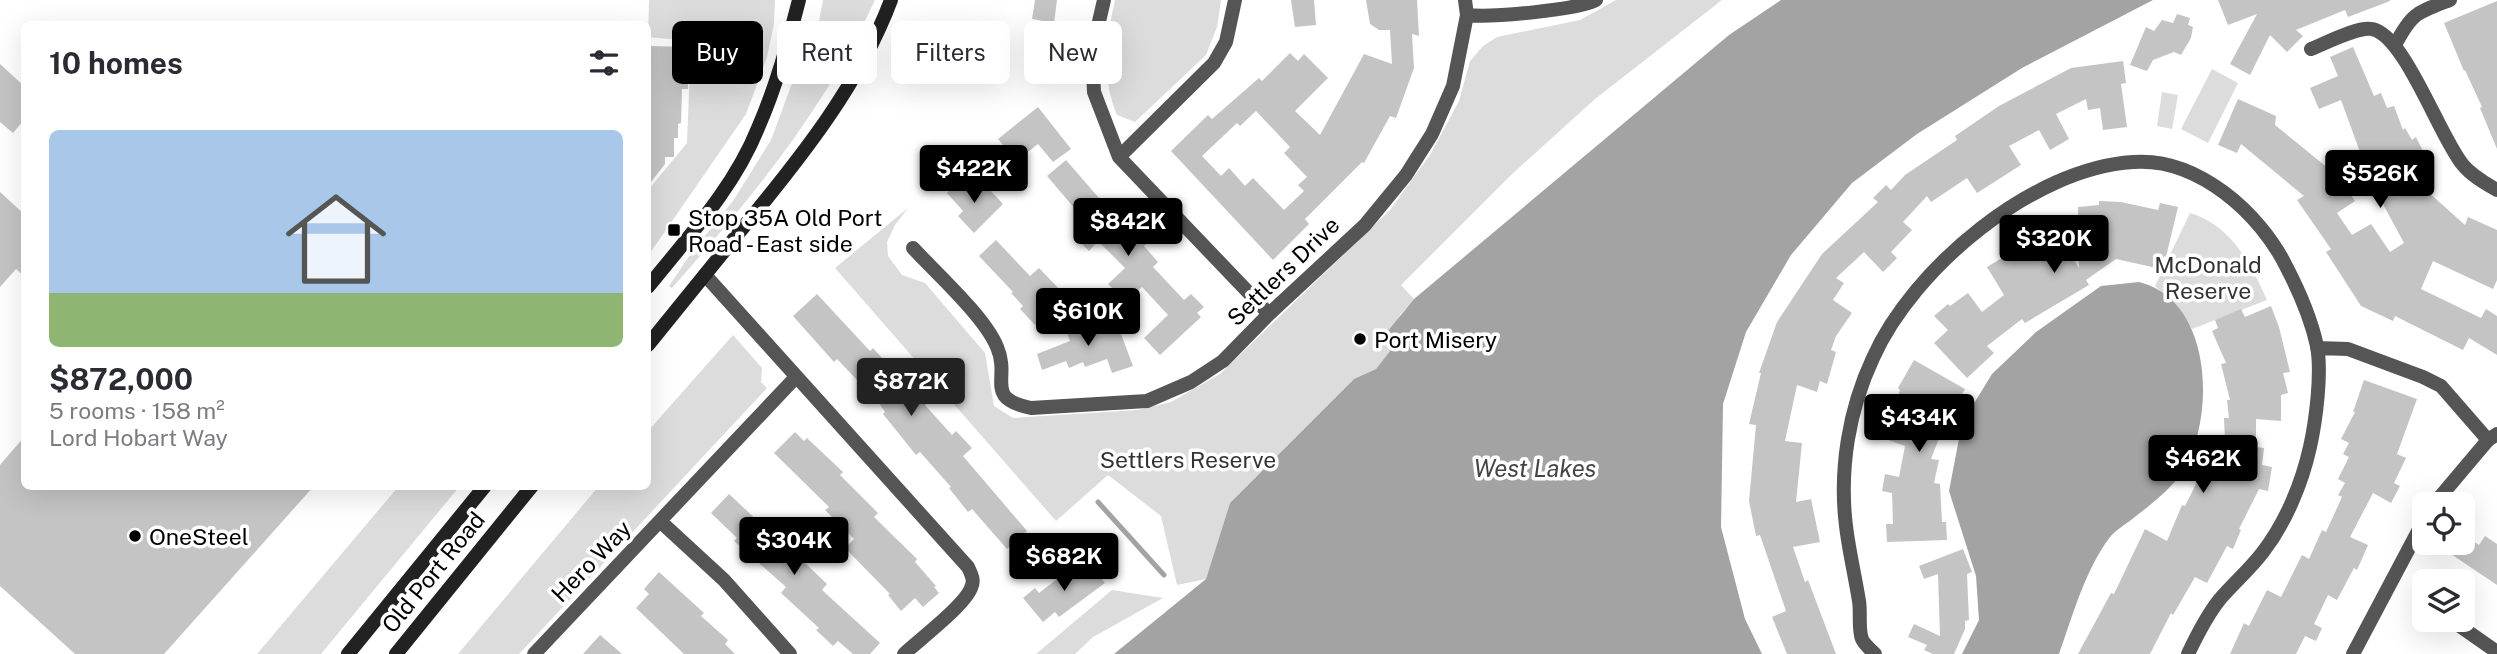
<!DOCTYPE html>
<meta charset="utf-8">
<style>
:root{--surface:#fff;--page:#f7f7f7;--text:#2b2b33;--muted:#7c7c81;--line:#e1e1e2;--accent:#000}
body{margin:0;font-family:"Public Sans",sans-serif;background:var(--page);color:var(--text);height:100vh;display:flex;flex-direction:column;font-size:26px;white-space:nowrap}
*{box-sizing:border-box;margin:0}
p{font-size:23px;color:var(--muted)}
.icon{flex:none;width:38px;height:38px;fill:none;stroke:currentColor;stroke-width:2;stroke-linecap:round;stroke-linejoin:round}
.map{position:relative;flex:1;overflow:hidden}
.drawer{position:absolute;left:21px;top:21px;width:630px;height:469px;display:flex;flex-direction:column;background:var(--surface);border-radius:10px;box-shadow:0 7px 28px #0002}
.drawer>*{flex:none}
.hud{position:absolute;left:672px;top:21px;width:665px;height:63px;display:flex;gap:14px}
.controls{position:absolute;left:2412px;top:492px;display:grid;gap:14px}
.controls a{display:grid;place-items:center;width:63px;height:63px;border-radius:10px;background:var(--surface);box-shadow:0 7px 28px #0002;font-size:35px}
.price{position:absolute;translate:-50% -60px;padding:0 16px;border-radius:7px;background:var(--accent);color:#fff;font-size:23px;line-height:46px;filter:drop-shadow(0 2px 4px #0008)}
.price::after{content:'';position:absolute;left:50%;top:42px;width:21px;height:16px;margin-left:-10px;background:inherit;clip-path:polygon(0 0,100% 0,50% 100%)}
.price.active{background:#222;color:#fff}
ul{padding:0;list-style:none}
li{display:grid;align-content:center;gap:14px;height:371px;padding:0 28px}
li+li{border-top:2px solid var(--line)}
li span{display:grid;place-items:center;height:217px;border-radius:10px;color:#555}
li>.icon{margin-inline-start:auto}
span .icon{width:126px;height:126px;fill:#fffc;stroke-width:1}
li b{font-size:30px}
h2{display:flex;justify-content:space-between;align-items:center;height:84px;padding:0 28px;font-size:30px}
.pill{padding:0 24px;border-radius:10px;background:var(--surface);box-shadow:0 7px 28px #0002;font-size:24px;line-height:63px}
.pill.active{background:var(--accent);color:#fff}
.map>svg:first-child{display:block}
</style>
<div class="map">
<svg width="2497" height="654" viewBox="0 0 2497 654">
<rect width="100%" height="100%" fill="#fff"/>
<path fill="#dcdcdc" d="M649 0H775L774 24 767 57 746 114 648 256V190L687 143 691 41 648 37Z
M823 0H875C825 109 751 199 672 288L669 286 692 252 733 201 771 140 804 51 817 32Z
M1115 0H1221L1217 27 1206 55 1135 122 1117 115C1101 77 1106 40 1115 0Z
M1616 0H1722L1595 99 1510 176 1401 285 1414 299 1400 315 1390 351 1376 369 1354 379 1230 503 1206 579 1177 585 1161 516 1108 475 1056 521 835 268 908 208 895 225 887 242 888 256 902 275 925 283 985 353 994 406 1013 418 1138 410 1171 402 1220 374 1390 210 1430 155 1459 101 1470 61 1483 46 1497 37 1580 20Z
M2212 69 2238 83 2208 143 2181 129Z
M2162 92 2178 95 2172 129 2157 126Z
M2190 213C2231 225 2251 264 2267 300L2192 329 2178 308 2155 286Z
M733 335 762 368 761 382 767 388 519 654H458L598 487 648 486V431Z
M398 487H459L321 654H257Z
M1112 590 1163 598 1093 637 1075 654H1036Z"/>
<path fill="#a3a3a3" d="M1781 0H2153L2022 68 1917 134 1852 183 1791 255 1746 332 1723 404 1721 527 1745 619 1762 654H1114L1206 579 1230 503 1354 379 1376 369 1390 351 1387 332 1414 299 1729 35Z
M2139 282C2212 300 2216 414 2184 469 2171 490 2150 505 2131 520 2124 525 2115 531 2110 537 2085 570 2073 615 2059 654H1962L1979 620 1976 576 1949 491 1962 423 1992 374 2036 332 2101 286Z"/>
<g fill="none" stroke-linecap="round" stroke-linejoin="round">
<path stroke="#a3a3a3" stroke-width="5" d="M1098 502 1164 575"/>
</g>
<path fill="#c4c4c4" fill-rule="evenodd" d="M1035 0H1057L1054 23 1032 19Z
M1291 0H1314L1316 25 1295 27Z
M1366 0H1417L1419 36 1412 34 1414 68 1396 118 1390 116 1364 163 1362 162 1305 219 1309 224 1273 260 1171 151 1208 115 1212 119 1259 78 1262 81 1290 53 1298 61 1304 54 1328 78 1295 111 1320 135 1364 54 1392 64 1390 30H1379L1370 24ZM1256 111 1290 147 1284 153 1307 177 1298 185 1304 191 1284 210 1253 178 1245 186 1229 168 1221 176 1202 156 1237 123 1240 126Z
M2218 0H2390V1L2348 17 2345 10 2296 30 2303 36 2287 52 2270 35 2250 75 2230 64 2257 14 2228 25Z
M2497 1V149L2480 108 2482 107 2465 70 2464 71 2444 23Z
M2177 14 2190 18 2188 25 2193 27 2191 38 2181 55 2174 52 2153 60 2147 71 2130 65 2146 27 2154 31 2162 20 2173 23Z
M648 46 689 47 688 89H682L681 123 678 124V138H674V157H665V164L648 186Z
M2353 47 2374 96 2381 93 2387 108 2394 106 2403 130 2405 128 2412 140 2416 137 2427 159 2423 161 2430 176 2417 182 2465 225 2468 217 2497 230V280L2493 289 2433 261 2421 289 2481 318 2486 309 2497 316V355L2469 338 2463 350 2395 316 2393 321 2361 306 2326 252 2331 249 2297 200 2304 196 2241 144 2237 153 2218 145 2238 99 2276 116 2275 125 2339 177 2355 201 2337 213 2352 235 2371 224 2390 252 2404 243 2356 154 2360 152 2341 100 2319 109 2310 88 2338 76 2330 57Z
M2123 61 2126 83 2121 84 2127 127 2103 130 2100 108 2088 110 2086 99 2056 114 2069 139 2050 150 2039 130 2009 146 2021 165 1977 193 1967 178 1931 202 1927 196 1903 222 1912 230 1891 252 1897 258 1883 272 1864 252 1836 278 1844 283 1833 300 1852 313 1836 336 1831 350 1836 352 1827 384 1820 381 1817 392 1797 385 1785 441 1802 443 1796 502 1811 499 1820 542 1793 547 1805 582 1808 580 1836 654H1787L1772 617 1786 611 1760 535 1756 536 1749 501 1756 425 1749 424 1761 373H1759L1777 322 1822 254 1878 202 1873 198 1886 185 1891 190 1905 175 1957 140 1955 136 1999 106 2071 68Z
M0 64 24 86V120L13 133 0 122Z
M1038 107 1071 149 1053 162 1038 144 1016 161 998 139Z
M1066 160 1105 205 1133 232 1141 225 1153 237 1144 246 1158 262 1153 267 1184 300 1191 294 1204 307 1197 313 1201 317 1160 355 1144 338 1168 315 1142 287 1126 302 1108 284 1125 268 1098 241 1089 251 1074 236 1087 223 1047 176Z
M962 179 978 196 987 187 1003 204 974 233 958 216 963 211 947 193Z
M0 192 24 214V276L16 269 0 287Z
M2099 201 2121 202 2158 210 2160 203 2178 207 2166 257 2164 256 2161 269 2116 259 2086 280 2089 285 2025 323 2022 319 1987 346 1994 353 1967 378 1934 343 1948 330 1934 316 1948 304 1950 306 1968 293 1982 312 2004 295 1987 267 2053 227 2079 268 2078 207 2099 205Z
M996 240 1030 276 1039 268 1063 293 1047 307 1050 310 1035 325 1020 309 1023 306 1011 293 1013 292 979 256Z
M817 294 870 351 873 348 903 381 906 378 928 402 925 405 952 435 956 431 972 448 963 456 1027 531 1007 549 972 509 968 512 949 488 951 487 920 452 916 455 883 414 885 412 879 403 837 359 834 362 793 316Z
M2271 306 2279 327 2290 372 2283 373 2288 393 2281 395V421L2256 419V447L2264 448 2262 465 2272 467 2268 491 2259 489 2239 529 2241 530 2233 549 2227 546 2207 583 2195 577 2173 615 2171 613 2150 654H2078L2111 593 2114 594 2145 529 2167 541 2182 505 2185 506 2202 472 2213 477 2220 440 2225 441 2224 418H2229L2227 400H2230L2221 364 2226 363 2212 331 2218 328 2215 320 2241 309 2245 317Z
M1089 315 1096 334 1118 326 1133 366 1112 373 1107 359 1085 367 1083 362 1069 368 1066 361 1042 370 1037 354 1070 341 1064 324Z
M1914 360 1965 389 1944 425 1931 459 1939 460 1934 483 1940 484 1942 522H1946L1947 540 1887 542 1886 524H1893L1892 493 1882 491 1885 474 1899 477 1905 446 1883 438 1900 390 1898 388Z
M2364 380 2417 399 2397 454 2406 458 2394 483 2400 486 2391 503 2373 493 2350 537 2368 545 2357 570 2354 568 2337 600 2328 595 2314 624 2322 628 2316 641 2305 636 2296 654H2230L2244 623 2249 626 2267 590 2281 597 2302 555 2309 559 2322 530 2326 532 2342 497 2338 495 2345 483 2338 479 2349 457 2343 454 2349 443 2341 439 2355 412H2353Z
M795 432 804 441 807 438 843 472 840 475 878 513 874 517 917 559 915 562 936 586 934 587 939 593 923 607 915 598 901 611 888 595 890 594 845 548 854 539 825 510 829 507 774 453Z
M24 437V486H314L164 654H75L0 586V465Z
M729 494 760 523 763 519 789 544 793 540 810 554 803 561 827 584 822 590 880 643 870 654H853L838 641 833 646 816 630 819 628 781 593 786 587 734 541 737 538 711 513Z
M2464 535 2479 545 2485 536 2497 544V585L2451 554 2459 542H2462Z
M1963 549 1972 572 1967 574 1969 620 1965 621V629L1954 654H1933L1924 650 1927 645 1908 637 1914 624 1940 636 1938 574 1924 579 1919 566Z
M1086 561 1105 583 1059 617 1055 612 1043 622 1023 598 1035 588 1039 593 1061 576 1064 579Z
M659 572 704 613 701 616 728 640 725 644 735 654H684L636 608 649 594 644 589Z
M600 635 622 654H583Z"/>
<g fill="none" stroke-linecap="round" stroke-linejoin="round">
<path stroke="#555" stroke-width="14" d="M1104 0 1092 52 1094 92 1119 157 1269 314
M1467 15C1489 18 1578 10 1596 0
M2395 45C2412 13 2416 13 2450 0
M2311 49C2326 43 2358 26 2372 29 2405 35 2440 138 2463 165 2472 176 2485 183 2497 190
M1119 157 1214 63 1226 42 1235 0
M913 248C936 273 985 317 997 347 1011 379 983 398 1031 408L1147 401 1191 382 1223 361 1269 314 1365 225 1406 175 1432 134 1453 86 1467 15 1465 0
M705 275 968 567C971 574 975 580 971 588 964 606 920 639 904 654
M2317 348 2348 349 2423 377 2441 386 2488 440
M661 522 724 580 790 654
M2457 624 2497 652
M534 654 796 377
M1875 654C1871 650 1864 644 1862 639 1858 629 1861 613 1859 601 1855 576 1849 551 1846 526 1839 469 1849 409 1873 358 1913 268 2033 168 2133 162 2198 157 2261 214 2287 268 2300 293 2311 319 2317 346 2322 373 2316 420 2310 447 2302 483 2286 522 2263 552 2250 569 2234 583 2220 599 2207 615 2197 635 2188 654"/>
<path stroke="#555" stroke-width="14" d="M2434 504 2488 440 2497 434
M2353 654 2424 520"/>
<path stroke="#222" stroke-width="14" d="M648 287C688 237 734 188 758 128 776 87 788 43 799 0
M648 345C680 305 713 265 746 224 802 156 860 83 891 0
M348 654 485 486
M396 654 532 486"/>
</g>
<g fill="#000" stroke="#fff" stroke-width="2.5">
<rect x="667" y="223" width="14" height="14" rx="3.5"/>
<circle cx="1360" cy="339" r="7"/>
<circle cx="135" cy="536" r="7"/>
</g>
<g text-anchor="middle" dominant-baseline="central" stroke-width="7" stroke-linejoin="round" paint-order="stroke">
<g font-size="23" fill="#000" stroke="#fff" text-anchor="start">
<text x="688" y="217">Stop 35A Old Port<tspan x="688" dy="26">Road - East side</tspan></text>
<text x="1374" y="339">Port Misery</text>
<text x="149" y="536">OneSteel</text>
</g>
<g font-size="23" fill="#333" stroke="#fff">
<text x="2208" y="264">McDonald<tspan x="2208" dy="26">Reserve</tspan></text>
<text x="1188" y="459">Settlers Reserve</text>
</g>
<g font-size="23" fill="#000" stroke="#fff">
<text transform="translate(1283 271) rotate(-44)">Settlers Drive</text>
<text transform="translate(591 561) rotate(-46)">Hero Way</text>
<text transform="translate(433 572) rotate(-51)">Old Port Road</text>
</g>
<g font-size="24" font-style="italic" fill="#444" stroke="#fff">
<text x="1535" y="468">West Lakes</text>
</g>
</g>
</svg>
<div class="controls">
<a><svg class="icon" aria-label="locate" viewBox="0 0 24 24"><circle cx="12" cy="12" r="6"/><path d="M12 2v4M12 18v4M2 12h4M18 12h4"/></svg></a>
<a><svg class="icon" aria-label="layers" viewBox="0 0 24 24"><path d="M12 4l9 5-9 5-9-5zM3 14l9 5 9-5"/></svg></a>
</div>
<b class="price" style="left:974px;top:205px">$422K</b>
<b class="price" style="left:2380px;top:210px">$526K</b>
<b class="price" style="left:1128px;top:258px">$842K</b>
<b class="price" style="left:2054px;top:275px">$320K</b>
<b class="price" style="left:1088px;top:348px">$610K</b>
<b class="price active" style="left:911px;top:418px">$872K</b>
<b class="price" style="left:1919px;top:454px">$434K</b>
<b class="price" style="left:2203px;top:495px">$462K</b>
<b class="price" style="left:794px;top:577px">$304K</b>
<b class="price" style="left:1064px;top:593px">$682K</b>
<div class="hud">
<a class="pill active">Buy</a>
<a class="pill">Rent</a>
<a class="pill">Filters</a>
<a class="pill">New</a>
</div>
<section class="drawer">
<h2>10 homes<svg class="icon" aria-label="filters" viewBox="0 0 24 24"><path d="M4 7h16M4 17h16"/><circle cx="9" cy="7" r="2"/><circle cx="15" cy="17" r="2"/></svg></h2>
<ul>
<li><span style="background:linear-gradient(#a9c7e8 75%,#8fb573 0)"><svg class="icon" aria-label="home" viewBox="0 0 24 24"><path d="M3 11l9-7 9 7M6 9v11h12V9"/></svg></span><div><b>$872,000</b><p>5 rooms · 158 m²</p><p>Lord Hobart Way</p></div></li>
</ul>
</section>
</div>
